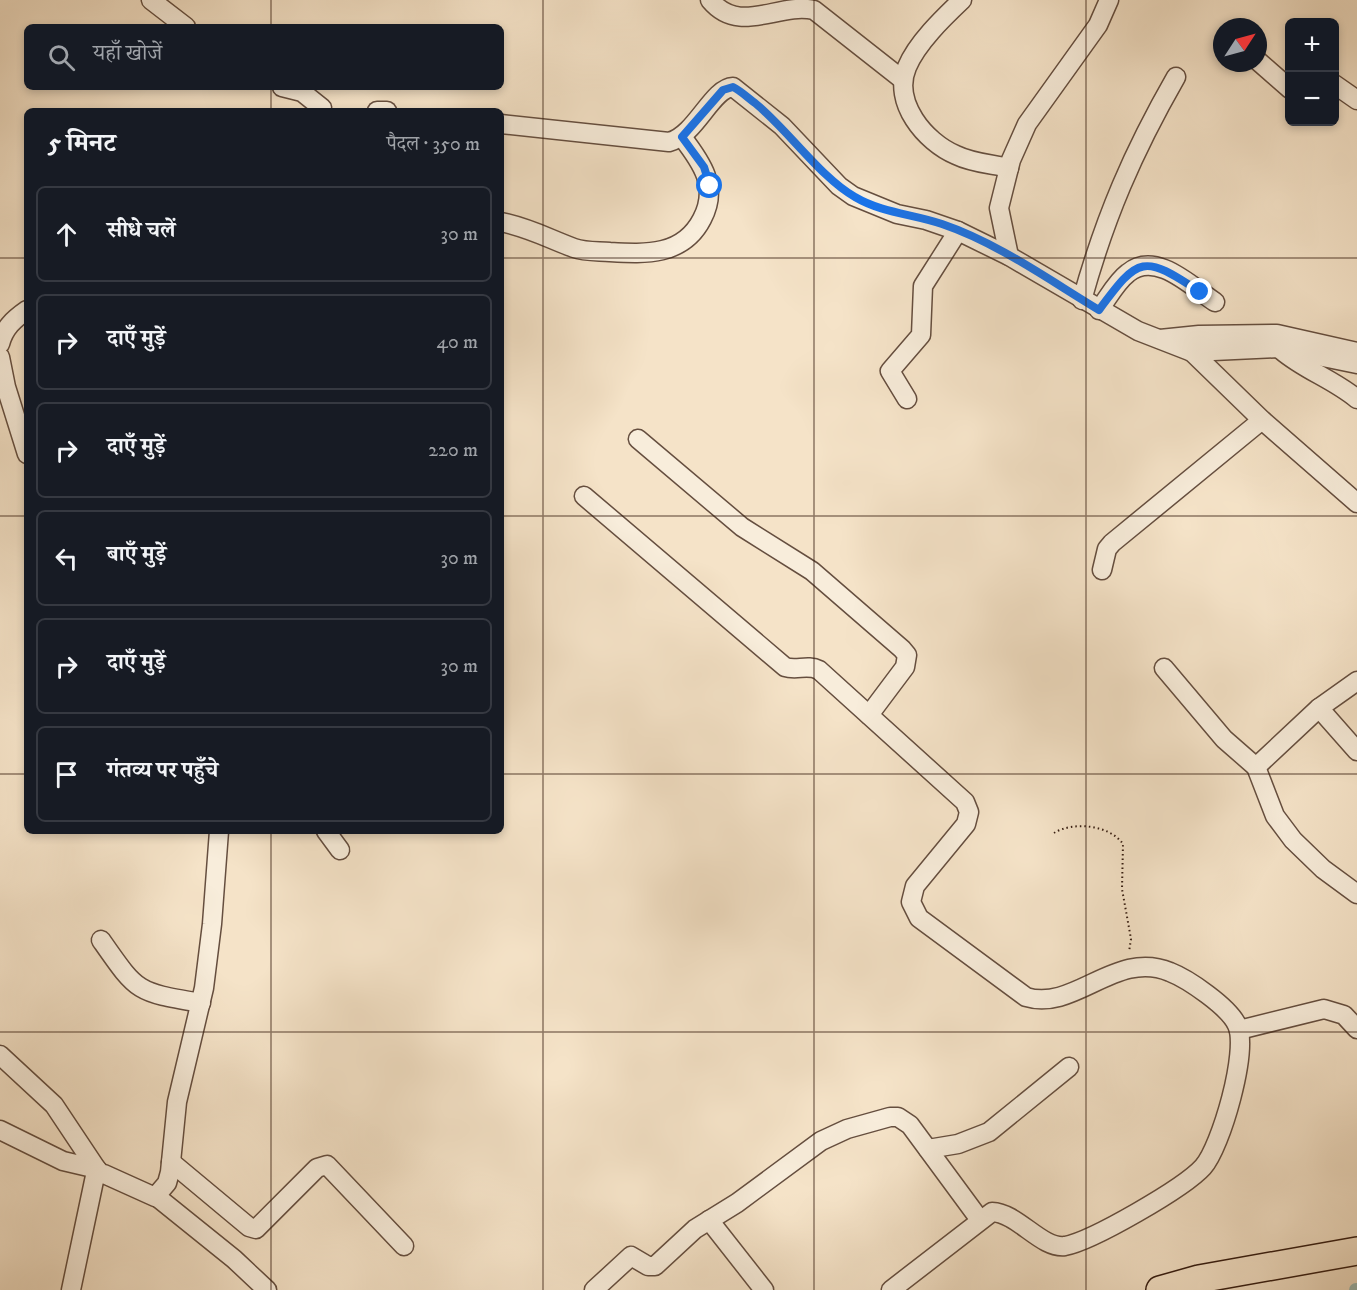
<!DOCTYPE html>
<html lang="hi">
<meta charset="utf-8">
<style>
body{margin:0;font-family:"IM FELL DW Pica","Noto Serif Devanagari",serif;background:#20242c;color:#f1f3f6}
.controls{position:absolute;right:18px;top:18px;display:grid;overflow:hidden;border-radius:9px;box-shadow:0 3px 9px #0003}
.controls button{width:54px;height:54px;display:grid;place-items:center;padding:0;border:0;border-bottom:2px solid #363941;background:#171b24;color:#f1f3f6;font:30px sans-serif}
.compass{position:absolute;left:1213px;top:18px;width:54px;height:54px;border-radius:50%;background:#171b24;box-shadow:0 3px 9px #0003;rotate:54deg}
.stop{position:absolute;width:18px;height:18px;margin:-14px;border:4px solid #1a73e8;border-radius:50%;background:#fff}
.stop.end{background:#1a73e8;border-color:#fff;box-shadow:0 2px 6px #0008}
.list{margin:0;padding:0;list-style:none}
h2{display:flex;justify-content:space-between;align-items:center;height:78px;margin:0;padding:0 24px;font-size:26px}
h2 small{font-size:20px;font-weight:400;color:#9ea1a6}
.list li{display:grid;grid-template-columns:39px 1fr auto;gap:18px;align-items:center;box-sizing:border-box;height:96px;margin:0 12px 12px;padding:0 12px;border:2px solid #363941;border-radius:9px}
.list b{display:block;font-size:22px;white-space:nowrap}
.list em{font-size:20px;font-style:normal;color:#9ea1a6}
.icon{flex:none;width:33px;height:33px;fill:none;stroke:currentColor;stroke-width:2;stroke-linecap:round;stroke-linejoin:round}
.map{position:relative;flex:none;width:1357px;height:1290px;overflow:hidden}
.search{position:absolute;background:#171b24;box-shadow:0 3px 9px #0003;left:24px;top:24px;width:480px;height:66px;display:flex;align-items:center;gap:15px;box-sizing:border-box;padding:0 21px;border-radius:9px;color:#9ea1a6;font-size:22px}
.panel{position:absolute;background:#171b24;box-shadow:0 3px 9px #0003;left:24px;top:108px;width:480px;height:726px;border-radius:9px}
.map>svg:first-child{display:block}
.lines{fill:none;stroke-linecap:round;stroke-linejoin:round}
.canal{stroke:#9cbeb8;stroke-width:14}
.minor-casing{stroke:#654e3f;stroke-width:21}
.highway-casing{stroke:#351c11;stroke-width:30}
.path{stroke:#351c11;stroke-width:2;stroke-dasharray:1.5 3;stroke-linecap:butt}
.minor{stroke:#f8eddb;stroke-width:18}
.highway{stroke:#f5e3c8;stroke-width:27}
.route{stroke:#1a73e8;stroke-width:8}
.grid{fill:none;stroke:#351c11;stroke-width:1.5;stroke-opacity:0.55}
</style>
<div class="map">
<svg width="1357" height="1290" viewBox="0 0 1357 1290">
<rect width="100%" height="100%" fill="#f5e3c8"/>
<filter id="stains"><feTurbulence type="fractalNoise" baseFrequency=".00333" numOctaves="4"/><feColorMatrix values="0 0 0 0 .2 0 0 0 0 .09 0 0 0 0 .02 0 0 0 .5 -.17"/></filter>
<radialGradient id="worn" r=".72"><stop offset=".6" stop-color="#630" stop-opacity="0"/><stop offset="1" stop-color="#630" stop-opacity=".3"/></radialGradient>
<g class="lines">
<!-- canal -->
<path class="canal" d="M1356,1290H1357"/>
<!-- minor casing -->
<g class="minor-casing">
<g id="minor">
<path d="M151,0L186,27"/>
<path d="M710,0C740,36 778,2 814,10L903,80"/>
<path d="M962,0C943,18 917,43 907,67C892,102 925,142 956,155C972,163 991,164 1009,168"/>
<path d="M1258,61L1290,89"/>
<path d="M1334,84L1357,100"/>
<path d="M282,87L302,92L322,108"/>
<path d="M377,111H387"/>
<path d="M501,124L669,142C696,135 712,88 733,87L782,126L839,186L853,196L897,214L926,220L958,231L1009,256L1138,331L1192,352L1279,348L1357,364"/>
<path d="M501,222C530,228 547,238 574,248C585,252 598,251 610,252C646,254 683,256 702,219C719,187 702,163 682,137"/>
<path d="M1009,256L999,208L1011,160L1027,124L1098,25L1109,0"/>
<path d="M1082,300C1105,217 1133,152 1176,77"/>
<path d="M1099,310C1108,298 1116,282 1128,273C1156,250 1192,287 1215,302"/>
<path d="M1160,339L1199,335L1277,334L1357,352"/>
<path d="M0,344C4,328 14,319 27,310"/>
<path d="M1281,350C1304,370 1333,379 1357,399"/>
<path d="M1192,352L1262,420L1357,503"/>
<path d="M0,357L6,387L27,454"/>
<path d="M907,399L890,371L921,335L923,286L958,231"/>
<path d="M638,439L742,527L812,571L902,649L907,655L905,667L869,715"/>
<path d="M584,496L785,667C797,671 807,664 819,670L965,802L969,812L966,824L915,886L911,902L919,918L1026,997C1075,1012 1116,949 1170,972C1188,979 1229,1007 1237,1025C1249,1050 1221,1147 1203,1167C1184,1188 1092,1241 1065,1246C1041,1249 1018,1213 992,1212L891,1290"/>
<path d="M1102,570L1107,549L1112,543L1262,420"/>
<path d="M1164,668L1224,739L1256,767L1275,816L1293,840L1323,869L1357,894"/>
<path d="M1319,708L1357,751"/>
<path d="M1256,767L1319,708L1357,681"/>
<path d="M326,831L340,850"/>
<path d="M101,940C138,993 136,992 201,1003"/>
<path d="M1239,1030L1324,1009L1344,1015L1357,1029"/>
<path d="M0,1055L54,1105L100,1174"/>
<path d="M0,1130L63,1161L97,1169"/>
<path d="M928,1149L958,1144L989,1132L1069,1067"/>
<path d="M171,1162L249,1227L256,1229L317,1168L327,1165L404,1246"/>
<path d="M157,1197L234,1259L267,1290"/>
<path d="M709,1220L764,1290"/>
<path d="M71,1290L95,1176L104,1174L155,1197L167,1183L170,1172L177,1102L204,988L212,924L219,831"/>
<path d="M594,1290L631,1256L648,1266H655L695,1229L737,1203L821,1141L847,1129L890,1117H898L910,1125L980,1220"/>
</g>
</g>
<!-- highway casing -->
<g class="highway-casing">
<path id="highway" d="M1160,1290L1199,1279L1357,1251"/>
</g>
<!-- path -->
<path class="path" d="M1054,833C1073,821 1110,825 1123,844L1122,889L1131,939L1129,952"/>
<!-- minor -->
<use href="#minor" class="minor"/>
<!-- highway -->
<use href="#highway" class="highway"/>
</g>
<g class="lines">
<!-- route -->
<path class="route" d="M710,186L704,167L682,137L723,90L733,87C741,91 748,98 755,103C788,130 821,178 855,197C882,213 913,214 942,224C998,243 1049,280 1099,310C1139,256 1143,254 1200,292"/>
</g>
<!-- grid -->
<path class="grid" d="M271,0V27M543,0V1290M814,0V1290M1086,0V1290M271,87V111M0,258H27M501,258H1357M0,516H27M501,516H1357M0,774H27M501,774H1357M271,831V1290M0,1032H1357"/>
<rect width="100%" height="100%" filter="url(#stains)"/>
<rect width="100%" height="100%" fill="url(#worn)"/>
</svg>
<div class="controls">
<button>+</button>
<button>−</button>
</div>
<svg class="compass" viewBox="-18 -18 36 36"><path d="M0-13l5 13h-10z" fill="#e53935"/><path d="M0 13l5-13h-10z" fill="#9ea1a6"/></svg>
<div class="stop" style="left:710px;top:186px"></div>
<div class="stop end" style="left:1200px;top:292px"></div>
<div class="search"><svg class="icon" aria-label="search" viewBox="0 0 24 24"><circle cx="10" cy="10" r="6"/><path d="M15 15l6 6"/></svg>यहाँ खोजें</div>
<section class="panel">
<h2>5 मिनट<small>पैदल · 350 m</small></h2>
<ul class="list">
<li><svg class="icon" aria-label="ahead" viewBox="0 0 24 24"><path d="M12 20V5M6 11l6-6 6 6"/></svg><div><b>सीधे चलें</b></div><em>30 m</em></li>
<li><svg class="icon" aria-label="right" viewBox="0 0 24 24"><path d="M7 20v-9h11M14 6l5 5-5 5"/></svg><div><b>दाएँ मुड़ें</b></div><em>40 m</em></li>
<li><svg class="icon" aria-label="right" viewBox="0 0 24 24"><path d="M7 20v-9h11M14 6l5 5-5 5"/></svg><div><b>दाएँ मुड़ें</b></div><em>220 m</em></li>
<li><svg class="icon" aria-label="left" viewBox="0 0 24 24"><path d="M17 20v-9H6M10 6l-5 5 5 5"/></svg><div><b>बाएँ मुड़ें</b></div><em>30 m</em></li>
<li><svg class="icon" aria-label="right" viewBox="0 0 24 24"><path d="M7 20v-9h11M14 6l5 5-5 5"/></svg><div><b>दाएँ मुड़ें</b></div><em>30 m</em></li>
<li><svg class="icon" aria-label="arrive" viewBox="0 0 24 24"><path d="M6 21V4h12l-3 4 3 4H6"/></svg><div><b>गंतव्य पर पहुँचे</b></div></li>
</ul>
</section>
</div>
